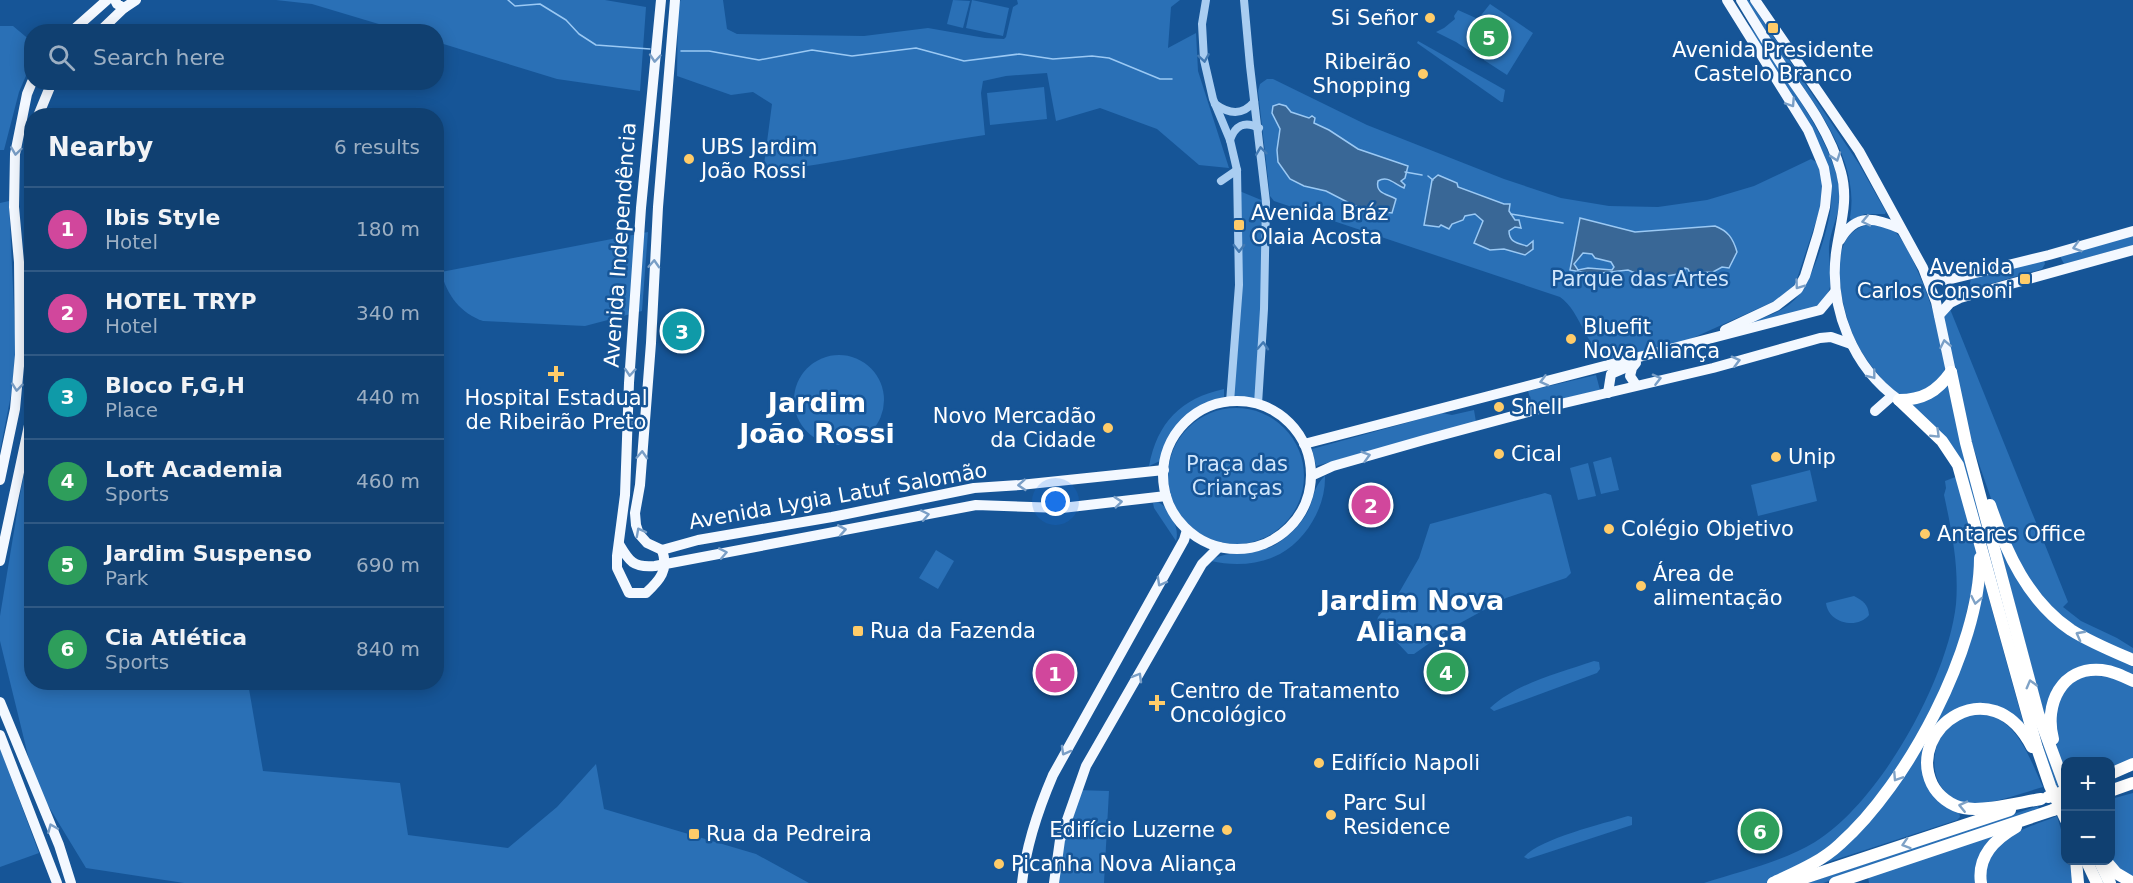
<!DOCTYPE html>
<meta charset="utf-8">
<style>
body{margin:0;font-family:"DejaVu Sans",sans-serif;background:#194776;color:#f1f3f6}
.controls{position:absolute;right:18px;bottom:18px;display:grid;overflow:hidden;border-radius:12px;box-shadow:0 3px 15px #0003}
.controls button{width:54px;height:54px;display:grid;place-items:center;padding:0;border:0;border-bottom:2px solid #305984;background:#104071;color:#f1f3f6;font:30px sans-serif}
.you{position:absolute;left:1056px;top:502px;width:21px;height:21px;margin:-15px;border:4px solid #fff;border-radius:50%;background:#1a73e8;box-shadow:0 0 0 9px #1a73e833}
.badge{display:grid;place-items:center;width:39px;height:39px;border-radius:50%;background:#8abfa5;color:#fff;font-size:20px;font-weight:700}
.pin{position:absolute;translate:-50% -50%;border:3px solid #fff;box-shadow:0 2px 6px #0006}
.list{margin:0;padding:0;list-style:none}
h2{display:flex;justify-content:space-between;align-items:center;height:78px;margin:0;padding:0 24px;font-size:26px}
h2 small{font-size:20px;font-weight:400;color:#9cafc3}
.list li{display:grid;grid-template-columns:39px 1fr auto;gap:18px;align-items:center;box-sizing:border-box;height:84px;padding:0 24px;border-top:2px solid #305984}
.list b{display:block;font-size:22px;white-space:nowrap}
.list p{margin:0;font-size:20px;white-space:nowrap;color:#9cafc3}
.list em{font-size:20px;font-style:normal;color:#9cafc3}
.icon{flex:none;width:33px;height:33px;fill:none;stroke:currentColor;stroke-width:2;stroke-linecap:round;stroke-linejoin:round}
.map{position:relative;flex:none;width:2133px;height:883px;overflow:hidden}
.search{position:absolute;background:#104071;box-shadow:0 3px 15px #0003;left:24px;top:24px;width:420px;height:66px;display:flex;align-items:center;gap:15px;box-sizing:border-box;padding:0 21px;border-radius:24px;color:#9cafc3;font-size:22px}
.panel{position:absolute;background:#104071;box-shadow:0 3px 15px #0003;left:24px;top:108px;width:420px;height:582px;border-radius:24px}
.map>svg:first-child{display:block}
.green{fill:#2a70b6}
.water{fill:#396796;stroke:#9bc9f4;stroke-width:1.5;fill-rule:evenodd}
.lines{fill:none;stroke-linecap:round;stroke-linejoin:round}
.stream{stroke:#9bc9f4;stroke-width:1.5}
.minor{stroke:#a9cdf1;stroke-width:8}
.major{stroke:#f3f8ff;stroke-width:10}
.highway{stroke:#fff;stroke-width:12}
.highway-bridge{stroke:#fff;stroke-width:12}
.oneway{stroke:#799ec6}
.oneway2{stroke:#4279b2}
.oneway3{stroke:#7fa2c6}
.poi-dot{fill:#ffcc69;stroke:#165597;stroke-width:2}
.labels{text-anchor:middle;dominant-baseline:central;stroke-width:5;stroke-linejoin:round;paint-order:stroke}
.poi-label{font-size:21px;fill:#fff;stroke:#165597;text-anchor:start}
.street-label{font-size:21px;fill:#fff;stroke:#165597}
.park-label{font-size:21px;fill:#d0e6fc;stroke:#165597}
.district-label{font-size:27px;font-weight:bold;fill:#fff;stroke:#165597}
</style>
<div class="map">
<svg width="2133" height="883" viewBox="0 0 2133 883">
<rect width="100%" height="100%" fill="#165597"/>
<!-- green -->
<g class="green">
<path d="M276,0H605L646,7L640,91L557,79L437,42L436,32L402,31L312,4Z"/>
<path d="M681,0H723L727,29L737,34L864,36L928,28L985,38L1004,39L1006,37L1013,7L1018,4L1017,0H1180L1171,7L1168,48L1196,33L1198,71L1229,168L1199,165L1157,129L1100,108L1056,121L1047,73L1006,76L983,81L981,93L985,135C911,145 837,164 763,172L772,104L753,92L731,95L677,76L678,4Z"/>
<path d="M953,0L970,1L963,28L947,24Z"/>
<path d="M972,0L1009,8L1003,36L966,28Z"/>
<path d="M1745,0H1749L1859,164L1886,212L1885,214H1865L1851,220L1850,218C1860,162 1818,109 1788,65C1773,44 1759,22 1745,0Z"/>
<path d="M1490,4L1533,33L1507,75L1456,42L1436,32L1444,28L1455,19L1454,16L1458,10L1478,19Z"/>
<path d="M1746,23C1756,31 1763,45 1770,56C1793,89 1838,153 1840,194C1841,213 1830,229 1829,247C1828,272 1840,292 1813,308L1745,325C1761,318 1778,314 1791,303C1811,288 1828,231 1831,206C1832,196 1830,187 1830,178Z"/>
<path d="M0,26H13L31,41V64L19,92L4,150H0Z"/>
<path d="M1418,41L1505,90L1503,102H1501L1417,43Z"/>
<path d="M1267,79H1273L1367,125L1504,179L1561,198L1609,206L1658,207L1707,200L1754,186L1811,159L1818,163L1822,183L1820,209L1796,282L1792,288L1777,300L1684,342L1609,359C1587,352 1581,311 1560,297L1274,201L1270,196L1258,91L1260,84Z"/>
<path d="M1044,87L1047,119L990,125L987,93Z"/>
<path d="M1237,190L1266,202L1256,399L1230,395L1239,285Z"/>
<path d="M9,201L16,353L11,395L0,451V203Z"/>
<path d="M1871,224C1877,226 1887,227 1893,230C1912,243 1949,346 1945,369C1943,378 1937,386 1928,389C1921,391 1910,397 1902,396C1893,395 1887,385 1882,379C1871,366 1861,353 1854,337C1841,306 1822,232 1871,224Z"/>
<path d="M648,232L642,311L585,326L483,321C460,313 447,295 441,272Z"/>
<path d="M2133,233V245L2064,264L2060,256Z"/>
<path d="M2044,260L2045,264L2042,269L1973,289L1970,284L1971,278Z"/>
<path d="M1950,309L2068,602L2063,607L2081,621L2117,638L2133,648V656L2085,636L2040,598L2003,533L1971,441L1941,316Z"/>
<circle cx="839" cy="400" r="45"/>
<path d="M1596,375L1600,390L1532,406L1528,391Z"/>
<path d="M1947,384L2059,786L2055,788L1963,466L1909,404Z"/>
<path d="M1224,389V397C1191,408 1167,426 1160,461L1149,466C1157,423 1181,398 1224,389Z"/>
<circle cx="1236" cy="476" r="68"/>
<path d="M1474,410L1476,422L1316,466L1312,449L1442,413L1452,415Z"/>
<path d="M31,441L32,682L248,683L263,771L400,783L408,835L508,848L557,807L596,764L604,809L756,854L809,883H184L86,868L35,784L0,641V616L21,489Z"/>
<path d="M1611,457L1619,490L1601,494L1593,462Z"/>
<path d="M1588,463L1596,496L1578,500L1570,468Z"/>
<path d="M1810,470L1817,501L1758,516L1751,485Z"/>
<path d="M1325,476C1326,506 1307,539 1280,554C1259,565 1234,566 1211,561C1226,548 1256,558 1278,543C1289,536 1300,525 1307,513C1315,498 1312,488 1325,476Z"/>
<path d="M1958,476L1978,547V561L1955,664L1902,765L1838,842L1768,883H1704C1741,871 1782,862 1815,842C1880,802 1948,679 1956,604C1959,567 1952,532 1944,495L1946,488L1945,481Z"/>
<path d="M1545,493L1551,495L1571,573L1566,578L1506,598L1451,628L1414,654H1408L1377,621L1378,617L1400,591L1419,558L1430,524Z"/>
<path d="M1158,502C1170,508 1180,529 1176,541L1154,508L1153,503Z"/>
<path d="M1994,526L2036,602L2133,663V679L2077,671L2046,721Z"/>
<path d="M936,550L954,561L938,589L919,578Z"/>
<path d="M1984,581L2025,729C1992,690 1978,704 1940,724L1928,786L1938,801L1959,812L1960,817L1957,820L1816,866L1864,823L1955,681L1975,628Z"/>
<path d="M1854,596C1863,601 1868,604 1869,615C1857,630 1828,623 1826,603Z"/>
<path d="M1594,661L1599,662L1600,669L1597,673L1494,711L1490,708C1517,683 1559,673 1594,661Z"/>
<path d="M2090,675L2110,677L2133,686V761L2111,769L2110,762H2066L2065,774C2056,745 2041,704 2072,682C2077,679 2084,677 2090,675Z"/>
<path d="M1978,713C1984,715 1991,715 1996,718C2021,729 2032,764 2043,787C2022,793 1989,806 1967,803C1928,797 1925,745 1952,723C1959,717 1969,716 1978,713Z"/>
<path d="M0,748L39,853L0,867Z"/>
<path d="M1076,790L1109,791L1104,883H1054Z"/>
<path d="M2133,793V881L2110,860L2111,799Z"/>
<path d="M2038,806L2039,810L1823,883H1808Z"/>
<path d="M1628,816L1632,817V825L1528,859L1524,857C1541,838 1603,824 1628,816Z"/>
<path d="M2057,816L2065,843L2066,860L2069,861L2073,879L2072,883H1987C1978,841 2027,828 2057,816Z"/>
<path d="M1996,833L1978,883H1869L1868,877Z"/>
</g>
<!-- water -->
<g class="water">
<path d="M1279,104L1286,106L1291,112L1309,118L1312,116L1315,118L1314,123L1329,130L1358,149L1408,166L1405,178L1401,181L1405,185L1404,188C1394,184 1388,175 1378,181C1375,194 1388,194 1396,199L1392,213L1367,210L1355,206L1326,191L1304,186L1290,179L1278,162L1277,150L1280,129L1272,113L1273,106Z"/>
<path d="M1438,175L1457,183L1458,187L1504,204H1510L1509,211L1515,220H1519L1521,228L1515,227L1509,231C1509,242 1517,243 1527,246L1533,241V249L1525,255L1504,249L1490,250L1474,243L1483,221L1475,214L1465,216L1463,220L1452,224L1449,229L1441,225L1439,227L1424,225L1432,180Z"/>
<path d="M1580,218L1635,232L1715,226C1728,231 1733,238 1737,252L1729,268L1722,267L1713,272L1690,273L1688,269L1685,268L1684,273L1655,278L1645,277L1628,270L1592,274L1570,270ZM1583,253L1592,254L1595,258L1611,262L1614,267L1612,270L1588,268L1578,270L1574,264Z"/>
</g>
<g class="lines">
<!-- stream -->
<g class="stream">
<path d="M508,0L515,6L540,4L566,20L579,34L596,45L650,49"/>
<path d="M681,51H709L759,60L812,50L852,56L916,48L964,61L1019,54L1053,59L1092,56L1109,58L1160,79H1172"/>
<path d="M1405,172L1422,175"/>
<path d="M1428,176L1433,180"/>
<path d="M1511,214L1563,223"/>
</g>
<!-- minor -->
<g class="minor">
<path d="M1206,0L1202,24L1204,60L1213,99L1230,140L1237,170L1239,285L1230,402"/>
<path d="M1244,0L1250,66L1266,202L1264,309L1258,404"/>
<path d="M1215,104C1229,114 1242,116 1254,102"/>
<path d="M1230,140C1235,126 1244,120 1259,128"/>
<path d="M1221,181L1237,170"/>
</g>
<!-- major -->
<g class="major">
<path d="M115,0L117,4L124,8"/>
<path d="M661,0L641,208L629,383L625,495L617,556V568L629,593H646C660,580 669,570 662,550"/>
<path d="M1741,0C1756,25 1771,49 1787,73C1809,104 1831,135 1841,172C1849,201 1840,224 1836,253C1829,308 1853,368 1899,400"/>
<path d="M1755,0L1859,151L1923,268L1936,302L1951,372"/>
<path d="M71,32L107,0"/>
<path d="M99,32L124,8L136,0"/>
<path d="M38,116L52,82"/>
<path d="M32,143L30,187L32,205"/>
<path d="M1840,240C1856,212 1876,218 1901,229"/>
<path d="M1926,275L1939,280H1947L2049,255L2133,231"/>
<path d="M1939,315L1950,303L1960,298L2133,250"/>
<path d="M1725,330L1776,306L1798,289L1805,276L1818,234L1825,207L1827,186L1824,168L1808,130L1727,0"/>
<path d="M1636,385L1630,376L1632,368L1636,363"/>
<path d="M1608,393L1611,374L1632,365"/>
<circle cx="1237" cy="475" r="74"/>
<path d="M1875,411L1892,396"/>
<path d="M1304,444L1820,310L1835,292"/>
<path d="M1311,476L1333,466L1424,440L1539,409L1713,368L1820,338L1831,337L1851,344"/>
<path d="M0,480L15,409L20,355L19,262L14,207L15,154L27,94L32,82"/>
<path d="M619,544C629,561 633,568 655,566L976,505L1062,508L1166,496"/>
<path d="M662,550L647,543L639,534L636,525L635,513L640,485L651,343L658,207L675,0"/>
<path d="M662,550L698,540L832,517L974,488L1020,485L1164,470"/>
<path d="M0,561L32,411"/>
<path d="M0,702L59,845L71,883"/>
<path d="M0,735L57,883"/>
<path d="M1022,883C1026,845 1038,810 1053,775L1184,540L1187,530"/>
<path d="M1054,883L1060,840L1086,766L1202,564L1219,547"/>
</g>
<!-- highway -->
<g class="highway">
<path d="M1951,372L1966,443L2038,713L2066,789"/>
<path d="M1899,400L1942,441L1958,465L2037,748L2050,786L2066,820"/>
<path d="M1899,400C1922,400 1937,392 1951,372"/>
<path d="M1990,505C2006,552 2028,601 2071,630C2090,642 2112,651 2133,660"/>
<path d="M2053,739C2044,705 2061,666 2102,670C2113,671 2123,676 2133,681"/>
<path d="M2032,747C1991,667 1906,729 1932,784C1938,796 1951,806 1964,808C1984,812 2021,802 2041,799"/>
<path d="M2110,774L2133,764"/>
<path d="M2110,791L2133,783"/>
<path d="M2076,860L2078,883"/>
<path d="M2086,860L2097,883"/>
<path d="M2099,860L2110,883"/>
<path d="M2105,860L2116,873L2133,883"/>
<path d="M1773,883C1796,872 1821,862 1840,844C1907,785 1980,648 1980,558"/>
<path d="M1789,883L2010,810"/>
<path d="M1835,883L2053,810"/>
<path d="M1981,883C1977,856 1995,839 2016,827"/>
</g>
<!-- highway-bridge -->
<g class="highway-bridge">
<path d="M2048,797L2066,791"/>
<path d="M2053,810L2066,806"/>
</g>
</g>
<!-- one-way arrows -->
<defs><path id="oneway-chevron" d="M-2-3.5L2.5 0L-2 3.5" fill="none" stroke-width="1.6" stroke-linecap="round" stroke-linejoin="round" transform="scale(1.5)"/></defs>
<g class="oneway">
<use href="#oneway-chevron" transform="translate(655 58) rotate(95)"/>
<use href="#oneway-chevron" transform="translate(1791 103) rotate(57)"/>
<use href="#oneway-chevron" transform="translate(16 151) rotate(98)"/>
<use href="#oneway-chevron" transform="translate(1836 157) rotate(71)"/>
<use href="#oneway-chevron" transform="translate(1866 221) rotate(168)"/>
<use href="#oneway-chevron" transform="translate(2077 247) rotate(164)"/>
<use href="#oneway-chevron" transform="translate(654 264) rotate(-87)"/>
<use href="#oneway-chevron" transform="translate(1799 285) rotate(126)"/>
<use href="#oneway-chevron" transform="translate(1945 344) rotate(-101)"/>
<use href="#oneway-chevron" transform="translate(1736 361) rotate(-15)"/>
<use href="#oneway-chevron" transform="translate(630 372) rotate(94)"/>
<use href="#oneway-chevron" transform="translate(1872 375) rotate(52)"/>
<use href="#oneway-chevron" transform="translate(1657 379) rotate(-14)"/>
<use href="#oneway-chevron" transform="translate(1544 381) rotate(165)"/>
<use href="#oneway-chevron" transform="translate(17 387) rotate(96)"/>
<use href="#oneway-chevron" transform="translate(642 455) rotate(-87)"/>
<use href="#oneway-chevron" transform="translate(1366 456) rotate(-16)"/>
<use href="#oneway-chevron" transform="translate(1022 485) rotate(176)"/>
<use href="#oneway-chevron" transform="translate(1118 502) rotate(-6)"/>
<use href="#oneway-chevron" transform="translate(925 515) rotate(-11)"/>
<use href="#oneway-chevron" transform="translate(842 530) rotate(-10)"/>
<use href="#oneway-chevron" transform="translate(640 532) rotate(-118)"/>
<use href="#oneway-chevron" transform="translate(723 553) rotate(-11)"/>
<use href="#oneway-chevron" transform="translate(1161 582) rotate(119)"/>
<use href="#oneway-chevron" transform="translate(1138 677) rotate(-60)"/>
<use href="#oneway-chevron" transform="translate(1065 751) rotate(119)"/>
<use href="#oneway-chevron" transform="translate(52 828) rotate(-113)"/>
</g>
<g class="oneway2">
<use href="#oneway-chevron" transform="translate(1204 58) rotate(81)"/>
<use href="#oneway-chevron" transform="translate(1261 151) rotate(-97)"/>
<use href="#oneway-chevron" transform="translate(1239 248) rotate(90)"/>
<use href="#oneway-chevron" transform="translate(1263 346) rotate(-87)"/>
</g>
<g class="oneway3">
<use href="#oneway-chevron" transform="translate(1936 434) rotate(44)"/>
<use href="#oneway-chevron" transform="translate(1976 600) rotate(101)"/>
<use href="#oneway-chevron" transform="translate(2080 635) rotate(-152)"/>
<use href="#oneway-chevron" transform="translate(2031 684) rotate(-105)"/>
<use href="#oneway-chevron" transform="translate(1897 777) rotate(123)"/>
<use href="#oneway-chevron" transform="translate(1963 806) rotate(-167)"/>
<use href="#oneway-chevron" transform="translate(1906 844) rotate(162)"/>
</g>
<!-- markers -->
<g class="poi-dot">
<circle cx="1430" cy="18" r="6"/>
<rect x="1767" y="22" width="12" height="12" rx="3"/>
<circle cx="1423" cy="74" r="6"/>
<circle cx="689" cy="159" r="6"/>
<rect x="1233" y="219" width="12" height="12" rx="3"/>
<rect x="2019" y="273" width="12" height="12" rx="3"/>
<circle cx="1571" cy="339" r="6"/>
<path d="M553 365h6v6h6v6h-6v6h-6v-6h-6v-6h6z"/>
<circle cx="1499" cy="407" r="6"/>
<circle cx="1108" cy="428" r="6"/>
<circle cx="1499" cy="454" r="6"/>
<circle cx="1776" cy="457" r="6"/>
<circle cx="1609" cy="529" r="6"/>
<circle cx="1925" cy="534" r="6"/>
<circle cx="1641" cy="586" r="6"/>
<rect x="852" y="625" width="12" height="12" rx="3"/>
<path d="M1154 694h6v6h6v6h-6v6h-6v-6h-6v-6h6z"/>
<circle cx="1319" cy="763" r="6"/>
<circle cx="1331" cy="815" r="6"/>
<circle cx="1227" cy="830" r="6"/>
<rect x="688" y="828" width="12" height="12" rx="3"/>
<circle cx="999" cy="864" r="6"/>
</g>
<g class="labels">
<!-- poi labels -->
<g class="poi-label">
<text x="1418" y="18" text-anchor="end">Si Señor</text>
<text x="1773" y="50" text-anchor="middle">Avenida Presidente<tspan x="1773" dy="24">Castelo Branco</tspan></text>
<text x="1411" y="62" text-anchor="end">Ribeirão<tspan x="1411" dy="24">Shopping</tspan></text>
<text x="701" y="147">UBS Jardim<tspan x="701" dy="24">João Rossi</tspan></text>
<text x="1251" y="213">Avenida Bráz<tspan x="1251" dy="24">Olaia Acosta</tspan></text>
<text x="2013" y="267" text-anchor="end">Avenida<tspan x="2013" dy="24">Carlos Consoni</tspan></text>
<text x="1583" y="327">Bluefit<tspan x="1583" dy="24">Nova Aliança</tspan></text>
<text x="556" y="398" text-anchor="middle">Hospital Estadual<tspan x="556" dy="24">de Ribeirão Preto</tspan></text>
<text x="1511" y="407">Shell</text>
<text x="1096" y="416" text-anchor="end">Novo Mercadão<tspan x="1096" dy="24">da Cidade</tspan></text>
<text x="1511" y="454">Cical</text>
<text x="1788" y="457">Unip</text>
<text x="1621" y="529">Colégio Objetivo</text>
<text x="1937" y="534">Antares Office</text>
<text x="1653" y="574">Área de<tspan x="1653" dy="24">alimentação</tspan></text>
<text x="870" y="631">Rua da Fazenda</text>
<text x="1170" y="691">Centro de Tratamento<tspan x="1170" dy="24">Oncológico</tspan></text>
<text x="1331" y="763">Edifício Napoli</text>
<text x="1343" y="803">Parc Sul<tspan x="1343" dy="24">Residence</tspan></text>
<text x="1215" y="830" text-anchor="end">Edifício Luzerne</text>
<text x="706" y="834">Rua da Pedreira</text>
<text x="1011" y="864">Picanha Nova Aliança</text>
</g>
<!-- street labels -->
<g class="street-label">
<text transform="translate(620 245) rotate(-86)">Avenida Independência</text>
<text transform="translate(838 496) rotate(-10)">Avenida Lygia Latuf Salomão</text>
</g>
<!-- park labels -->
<g class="park-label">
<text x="1640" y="279">Parque das Artes</text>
<text x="1237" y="464">Praça das<tspan x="1237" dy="24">Crianças</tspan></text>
</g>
<!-- district labels -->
<g class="district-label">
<text x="817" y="402">Jardim<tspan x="817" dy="31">João Rossi</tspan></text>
<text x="1412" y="600">Jardim Nova<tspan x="1412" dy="31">Aliança</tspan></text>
</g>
</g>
</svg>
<div class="controls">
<button>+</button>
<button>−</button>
</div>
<div class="you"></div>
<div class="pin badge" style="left:1055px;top:673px;background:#d1479c">1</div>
<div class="pin badge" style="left:1371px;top:505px;background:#d1479c">2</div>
<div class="pin badge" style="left:682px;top:331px;background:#0f9aa8">3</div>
<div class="pin badge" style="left:1446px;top:672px;background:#2e9e5b">4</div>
<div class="pin badge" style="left:1489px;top:37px;background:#2e9e5b">5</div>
<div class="pin badge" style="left:1760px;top:831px;background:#2e9e5b">6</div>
<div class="search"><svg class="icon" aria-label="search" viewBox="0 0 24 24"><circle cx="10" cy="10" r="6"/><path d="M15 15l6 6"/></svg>Search here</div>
<section class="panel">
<h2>Nearby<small>6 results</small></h2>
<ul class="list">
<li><span class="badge" style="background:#d1479c">1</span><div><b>Ibis Style</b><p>Hotel</p></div><em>180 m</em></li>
<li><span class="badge" style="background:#d1479c">2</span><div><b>HOTEL TRYP</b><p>Hotel</p></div><em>340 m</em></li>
<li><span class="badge" style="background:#0f9aa8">3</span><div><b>Bloco F,G,H</b><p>Place</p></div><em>440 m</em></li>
<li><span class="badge" style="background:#2e9e5b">4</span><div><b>Loft Academia</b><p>Sports</p></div><em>460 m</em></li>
<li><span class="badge" style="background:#2e9e5b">5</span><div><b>Jardim Suspenso</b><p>Park</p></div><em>690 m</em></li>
<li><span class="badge" style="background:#2e9e5b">6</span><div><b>Cia Atlética</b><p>Sports</p></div><em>840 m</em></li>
</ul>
</section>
</div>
